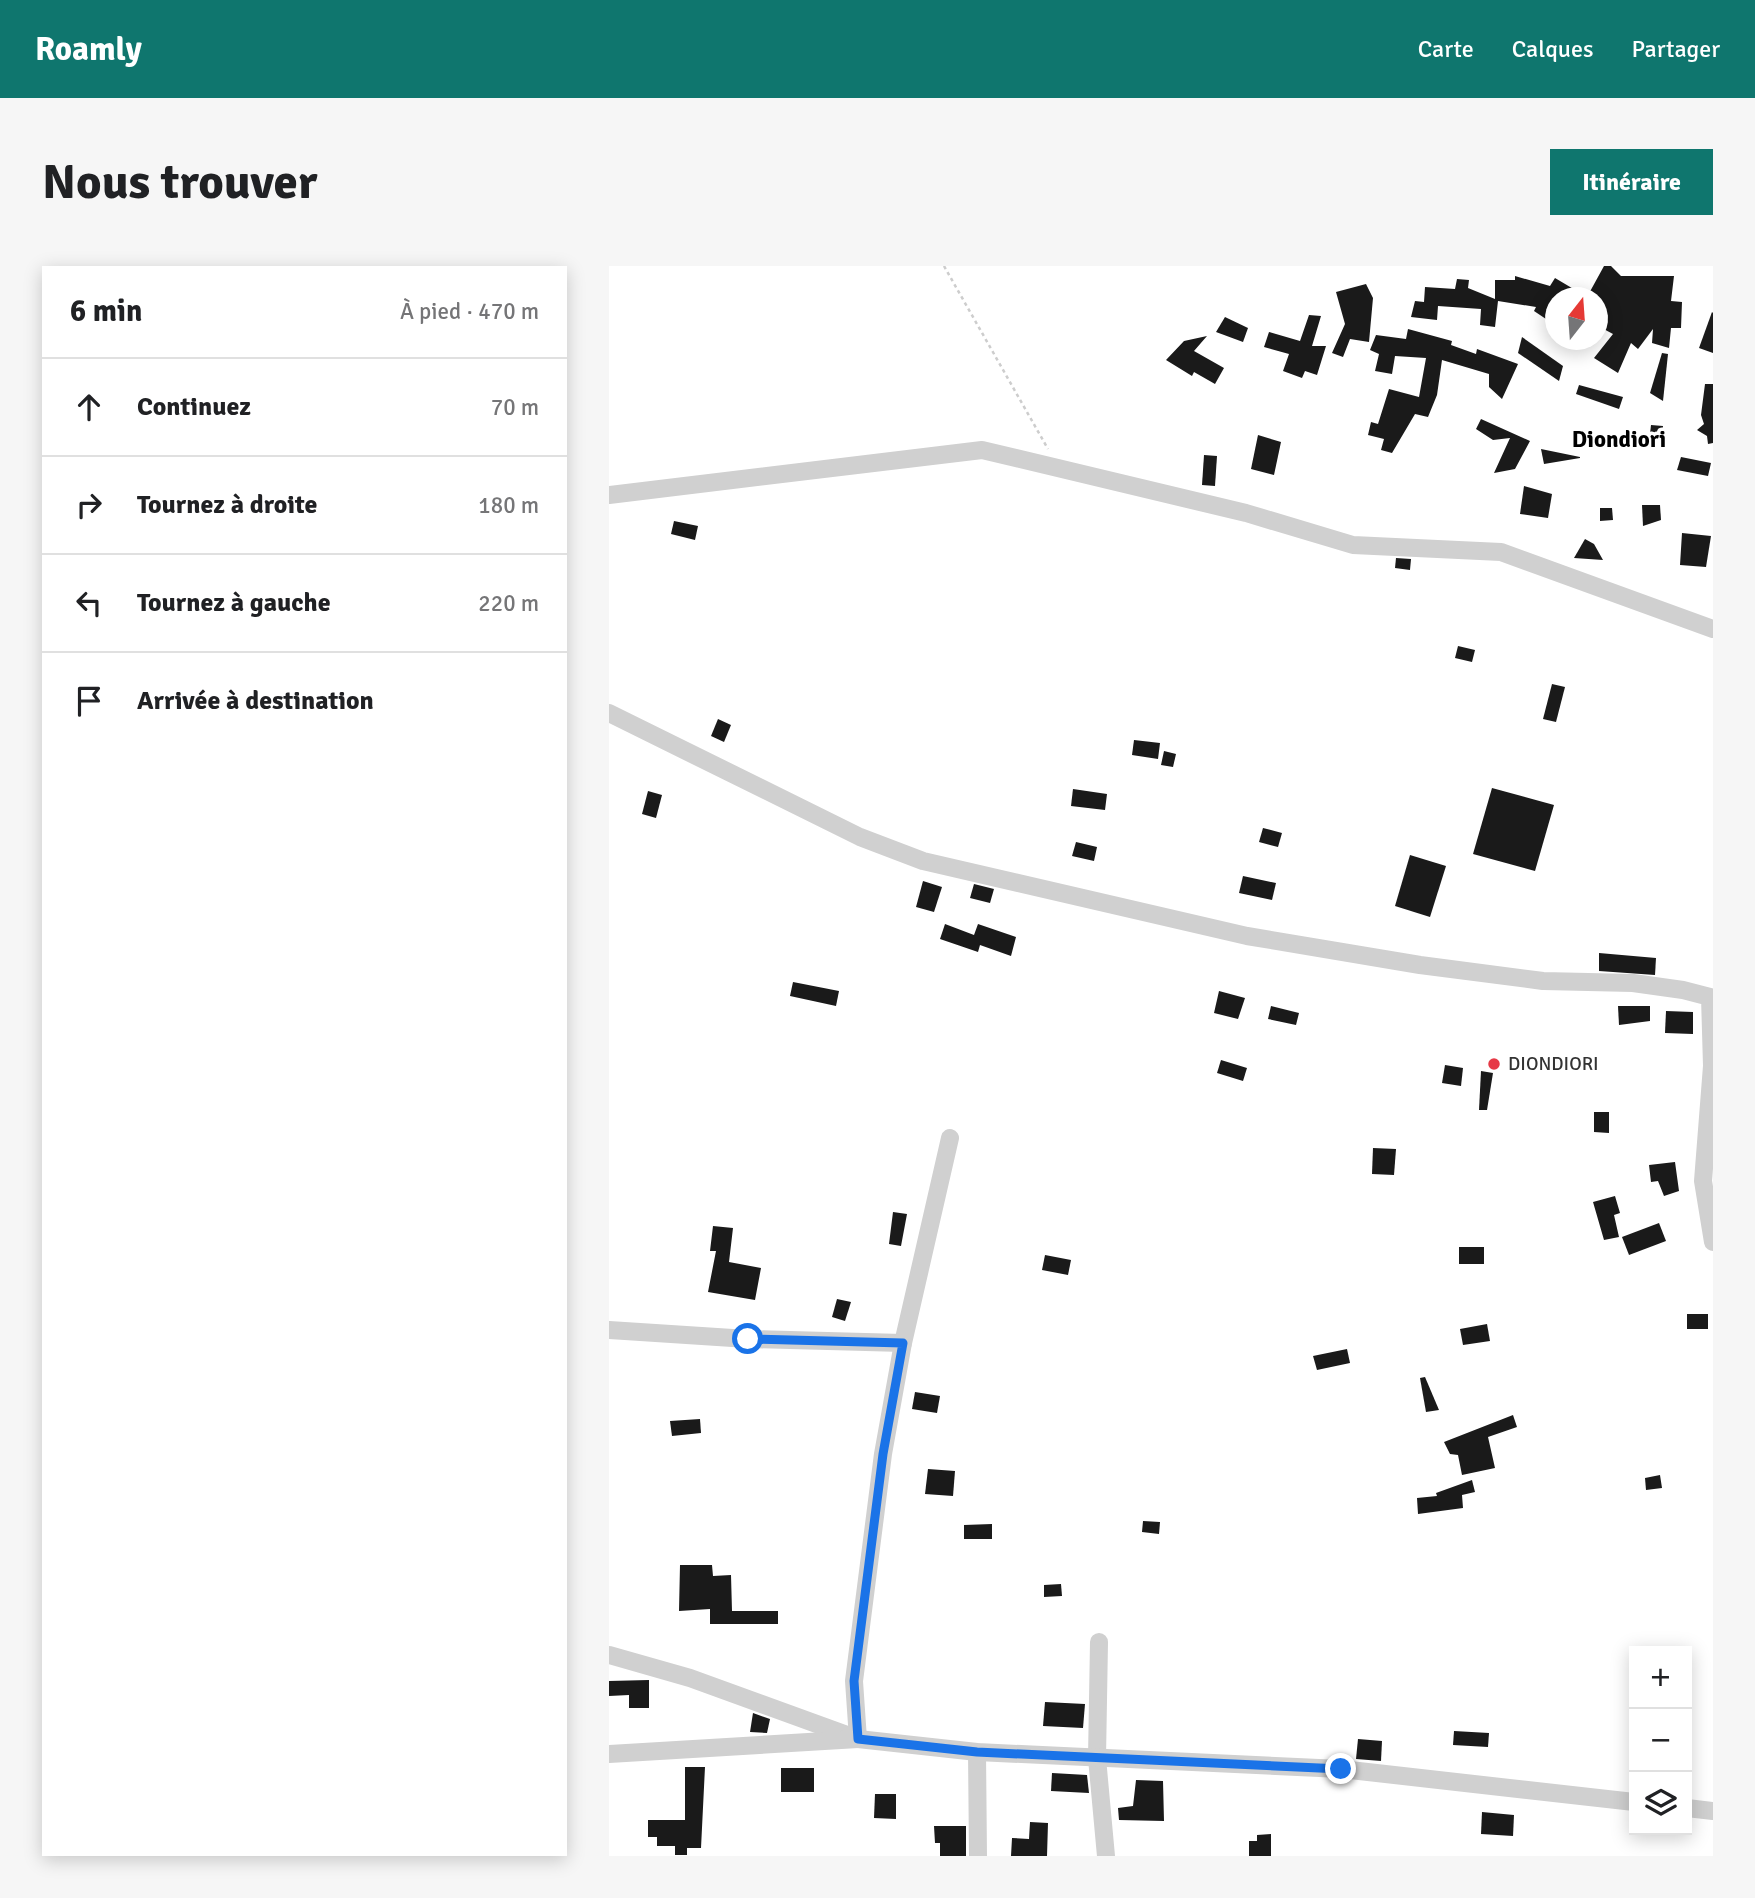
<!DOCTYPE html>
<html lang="fr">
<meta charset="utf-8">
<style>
body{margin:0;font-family:Signika,sans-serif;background:#f6f6f6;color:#202124}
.controls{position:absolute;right:21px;bottom:21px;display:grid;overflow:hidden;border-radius:0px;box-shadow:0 4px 18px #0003}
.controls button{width:63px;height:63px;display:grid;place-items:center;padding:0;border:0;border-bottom:2px solid #e0e0e0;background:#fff;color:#202124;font:35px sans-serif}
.compass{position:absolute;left:936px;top:21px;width:63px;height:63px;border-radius:50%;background:#fff;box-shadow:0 4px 18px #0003;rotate:17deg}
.stop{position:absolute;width:21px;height:21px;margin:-16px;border:5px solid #1a73e8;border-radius:50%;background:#fff}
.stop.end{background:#1a73e8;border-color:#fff;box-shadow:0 2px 7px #0008}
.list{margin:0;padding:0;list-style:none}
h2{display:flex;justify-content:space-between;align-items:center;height:91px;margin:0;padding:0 28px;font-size:30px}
h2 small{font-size:23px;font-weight:400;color:#757577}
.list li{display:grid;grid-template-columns:46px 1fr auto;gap:21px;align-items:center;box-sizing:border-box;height:98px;padding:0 28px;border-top:2px solid #e0e0e0}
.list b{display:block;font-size:26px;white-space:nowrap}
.list em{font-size:23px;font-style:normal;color:#757577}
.icon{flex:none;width:38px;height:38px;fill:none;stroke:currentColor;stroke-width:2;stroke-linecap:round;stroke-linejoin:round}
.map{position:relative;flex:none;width:1104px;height:1590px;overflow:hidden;border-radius:0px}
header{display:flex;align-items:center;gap:42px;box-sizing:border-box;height:98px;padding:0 35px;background:#0f766e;color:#fff}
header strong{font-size:33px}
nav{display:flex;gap:38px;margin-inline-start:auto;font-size:24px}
.intro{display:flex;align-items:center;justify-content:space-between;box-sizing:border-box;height:168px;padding:0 42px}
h1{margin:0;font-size:49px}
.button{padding:18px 32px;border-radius:0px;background:#0f766e;color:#fff;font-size:24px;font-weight:700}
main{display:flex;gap:42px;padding:0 42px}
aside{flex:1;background:#fff;border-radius:0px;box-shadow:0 4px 18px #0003}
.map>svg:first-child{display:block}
.building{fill:#1a1a1a}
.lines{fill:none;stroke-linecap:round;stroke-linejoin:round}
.path{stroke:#cdcdcd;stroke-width:2.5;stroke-dasharray:3.5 3.5;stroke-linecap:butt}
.street{stroke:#d0d0d0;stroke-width:18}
.route{stroke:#1a73e8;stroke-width:9}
.poi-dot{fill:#e63946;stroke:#fff;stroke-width:2.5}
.labels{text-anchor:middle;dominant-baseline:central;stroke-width:7;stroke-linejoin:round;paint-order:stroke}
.poi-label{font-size:19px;fill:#333;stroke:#fff;text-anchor:start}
.quarter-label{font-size:23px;font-weight:bold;fill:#000;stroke:#fff}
</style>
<header>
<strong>Roamly</strong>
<nav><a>Carte</a><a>Calques</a><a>Partager</a></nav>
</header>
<div class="intro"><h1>Nous trouver</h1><a class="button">Itinéraire</a></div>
<main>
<aside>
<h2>6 min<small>À pied · 470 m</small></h2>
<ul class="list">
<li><svg class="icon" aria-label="ahead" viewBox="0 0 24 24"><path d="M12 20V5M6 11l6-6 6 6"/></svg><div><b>Continuez</b></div><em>70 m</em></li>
<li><svg class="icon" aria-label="right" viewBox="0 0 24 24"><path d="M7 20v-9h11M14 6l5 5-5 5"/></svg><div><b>Tournez à droite</b></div><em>180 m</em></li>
<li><svg class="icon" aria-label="left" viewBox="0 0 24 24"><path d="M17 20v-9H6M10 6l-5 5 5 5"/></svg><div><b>Tournez à gauche</b></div><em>220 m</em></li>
<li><svg class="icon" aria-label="arrive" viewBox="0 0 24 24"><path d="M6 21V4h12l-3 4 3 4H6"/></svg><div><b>Arrivée à destination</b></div></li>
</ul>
</aside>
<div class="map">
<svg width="1104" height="1590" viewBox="0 0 1104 1590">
<rect width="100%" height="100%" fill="#fff"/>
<!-- building -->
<g class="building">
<path d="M995,0H1002L1012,10H1065L1062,35L1073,36L1072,62H1062L1060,82L1043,77L1044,63L1029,83L1022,77L1009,107L985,92L1004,68L989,60V32H947L937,53L925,45L927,41L889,35L886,61L871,59L872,43L829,40L828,54L802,51L806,35L815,36L816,21L846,23L848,13L860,14L859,22L886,33V14H906V10L941,20L946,12L978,31Z"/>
<path d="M757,18L764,32L760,76L741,73L734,91L723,87L736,58L727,26Z"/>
<path d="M1103,46L1104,47V87L1090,82Z"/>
<path d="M700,49L712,50L703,80H717L708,109L696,105L693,112L674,105L680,88L655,81L660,66L691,75Z"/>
<path d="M616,51L639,62L634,76L607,66Z"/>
<path d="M799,63L843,75L842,79L867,88L868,83L909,98L893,133L880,121V108L833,94L828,129L819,151L806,148L783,187L772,184L775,173L759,169L762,156L769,158L780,123L810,131L817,92L786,90L783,108L766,105L770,88L761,84L767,69L797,73Z"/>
<path d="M598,70L585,85L615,102L606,118L585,106L583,110L557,94L575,75Z"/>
<path d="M913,71L954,100L950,115L909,87Z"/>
<path d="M1053,87L1059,88L1054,135L1041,127Z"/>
<path d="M1096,118H1104V177L1099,178L1098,170L1088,164L1095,158L1092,149Z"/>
<path d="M970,119L1014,131L1010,143L967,128Z"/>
<path d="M872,153L921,175L906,203L885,207L901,172L884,174L867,163Z"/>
<path d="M1042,159L1054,160L1053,175L1040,177Z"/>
<path d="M649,169L672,176L665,209L642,203Z"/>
<path d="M932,183L971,191V192L935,198Z"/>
<path d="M595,189L608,190L606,220L593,219Z"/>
<path d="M1072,191L1102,197L1099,210L1068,204Z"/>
<path d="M915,220L943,228L939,252L911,248Z"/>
<path d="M1033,239H1051L1052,254L1034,260Z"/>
<path d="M991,242H1003L1004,254L991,255Z"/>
<path d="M65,255L89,260L86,274L62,268Z"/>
<path d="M1073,267L1102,270L1097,301L1071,299Z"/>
<path d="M976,273L985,278L994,294L965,292Z"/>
<path d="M787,292L802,293L801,304L786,302Z"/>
<path d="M849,380L866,384L863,396L846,392Z"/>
<path d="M943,418L956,421L947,456L934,453Z"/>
<path d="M109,453L122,459L115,476L102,470Z"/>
<path d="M525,474L551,477L549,493L523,489Z"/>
<path d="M555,485L567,488L564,501L552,499Z"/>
<path d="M883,522L945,539L926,605L864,588Z"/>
<path d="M464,523L498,528L496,544L462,540Z"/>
<path d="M39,525L53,529L47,552L33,548Z"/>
<path d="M654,562L673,567L669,581L650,576Z"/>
<path d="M467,576L488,581L485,595L463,590Z"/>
<path d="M801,589L837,600L821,651L786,640Z"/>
<path d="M634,610L667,617L663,634L630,627Z"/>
<path d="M314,615L333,621L325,646L307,641Z"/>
<path d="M365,618L385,623L381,637L361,632Z"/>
<path d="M336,658L365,669L369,658L407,671L402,690L371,679L369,686L331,673Z"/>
<path d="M990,687L1047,692L1046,709L990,705Z"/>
<path d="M184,716L230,725L227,740L181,730Z"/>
<path d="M610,725L636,732L629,753L605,747Z"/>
<path d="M662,740L690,747L687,759L659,753Z"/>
<path d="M1009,740H1041V755L1010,759Z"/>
<path d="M1057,745L1084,746V768L1056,767Z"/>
<path d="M612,794L638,802L634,815L608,807Z"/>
<path d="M836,799L854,802L852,820L833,817Z"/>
<path d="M872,805L884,807L878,844H870Z"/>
<path d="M985,846H1000V867L985,866Z"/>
<path d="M764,882L787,883L785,909L763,908Z"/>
<path d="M1066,896L1070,925L1055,930L1049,915L1042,916L1040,899Z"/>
<path d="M1006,930L1011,947L1005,949L1010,971L995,974L984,936Z"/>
<path d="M284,946L298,948L292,980L280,978Z"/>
<path d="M1050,957L1057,975L1020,989L1013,971Z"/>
<path d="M104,960L124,962L120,996L152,1002L146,1034L99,1026L107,985H101Z"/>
<rect x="850" y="981" width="25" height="17"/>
<path d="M436,989L462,994L459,1009L433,1004Z"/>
<path d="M228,1033L242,1036L236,1055L223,1051Z"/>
<rect x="1078" y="1048" width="21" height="15"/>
<path d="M878,1058L881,1075L854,1079L851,1063Z"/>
<path d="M738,1083L741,1097L708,1104L704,1090Z"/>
<path d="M816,1111L830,1144L817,1146L811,1112Z"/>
<path d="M306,1126L331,1130L328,1147L303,1143Z"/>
<path d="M904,1149L908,1161L879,1171L886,1202L853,1209L849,1189L841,1188L835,1176Z"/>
<path d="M91,1153L92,1167L63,1170L61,1155Z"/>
<path d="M319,1203L346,1205L344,1230L316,1228Z"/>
<path d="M1051,1209L1053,1222L1037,1224L1036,1212Z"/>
<path d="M863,1214L866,1226L853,1229L854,1242L809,1248L808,1232L828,1230L827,1227Z"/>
<path d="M534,1255L551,1256L550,1268L533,1266Z"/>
<path d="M383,1258V1273H355V1259Z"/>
<path d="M71,1299H103L104,1310L122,1309L123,1345H169V1358H101V1343L70,1345Z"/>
<path d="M452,1318L453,1330L435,1331V1319Z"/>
<path d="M40,1414V1442H20V1429L0,1430V1415Z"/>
<path d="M436,1436L476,1438L474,1462L434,1460Z"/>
<path d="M144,1447L161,1453L158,1467L141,1466Z"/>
<path d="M845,1465L880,1467L879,1481L844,1479Z"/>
<path d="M749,1473L773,1475L772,1495L747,1493Z"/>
<path d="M76,1501H96L92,1582H78V1589H66V1580H48V1571H39V1554H76Z"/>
<rect x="172" y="1502" width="33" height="24"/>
<path d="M443,1507L478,1509L480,1527L442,1525Z"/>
<path d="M527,1514L554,1515L555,1555L510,1554L509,1542L524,1540Z"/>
<path d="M266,1528H287V1553L265,1552Z"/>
<path d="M873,1546L905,1549L904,1570L872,1568Z"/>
<path d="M421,1556L439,1557L438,1590H402L403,1572L420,1573Z"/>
<path d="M325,1560H357V1590H331V1577H326Z"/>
<path d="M662,1568V1590H640V1575H648V1569Z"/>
</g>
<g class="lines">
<!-- path -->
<path class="path" d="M335,0L439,183"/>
<!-- street -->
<g class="street">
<path d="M0,229L373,184L637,247L744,279L892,286L1104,363"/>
<path d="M0,447L251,571L314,595L638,670L811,699L934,715L1024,717L1074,724L1101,731L1103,800L1094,915L1104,976"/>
<path d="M0,1064L139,1073L294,1077"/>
<path d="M490,1376L488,1492L497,1590"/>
<path d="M0,1389L81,1412L249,1473L368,1486L732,1503L1025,1536"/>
<path d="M368,1486L369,1590"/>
<path d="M0,1488L249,1473L245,1415L274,1188L294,1077L341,872"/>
<path d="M1078,1542L1104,1545"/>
</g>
</g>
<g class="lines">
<!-- route -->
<path class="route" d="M139,1073L294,1077L274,1188L245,1415L249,1473L368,1486L732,1503"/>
</g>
<!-- markers -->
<circle class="poi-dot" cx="885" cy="798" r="7"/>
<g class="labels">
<!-- poi labels -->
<g class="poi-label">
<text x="899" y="798">DIONDIORI</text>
</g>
<!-- quarter labels -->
<g class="quarter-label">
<text x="1010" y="173">Diondiori</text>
</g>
</g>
</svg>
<div class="controls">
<button>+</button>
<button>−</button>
<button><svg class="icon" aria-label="layers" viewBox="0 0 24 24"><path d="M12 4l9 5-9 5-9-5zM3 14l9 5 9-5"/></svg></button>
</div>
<svg class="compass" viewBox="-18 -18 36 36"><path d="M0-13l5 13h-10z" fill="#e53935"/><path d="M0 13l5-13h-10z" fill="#757577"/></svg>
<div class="stop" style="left:139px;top:1073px"></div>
<div class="stop end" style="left:732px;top:1503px"></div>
</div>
</main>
